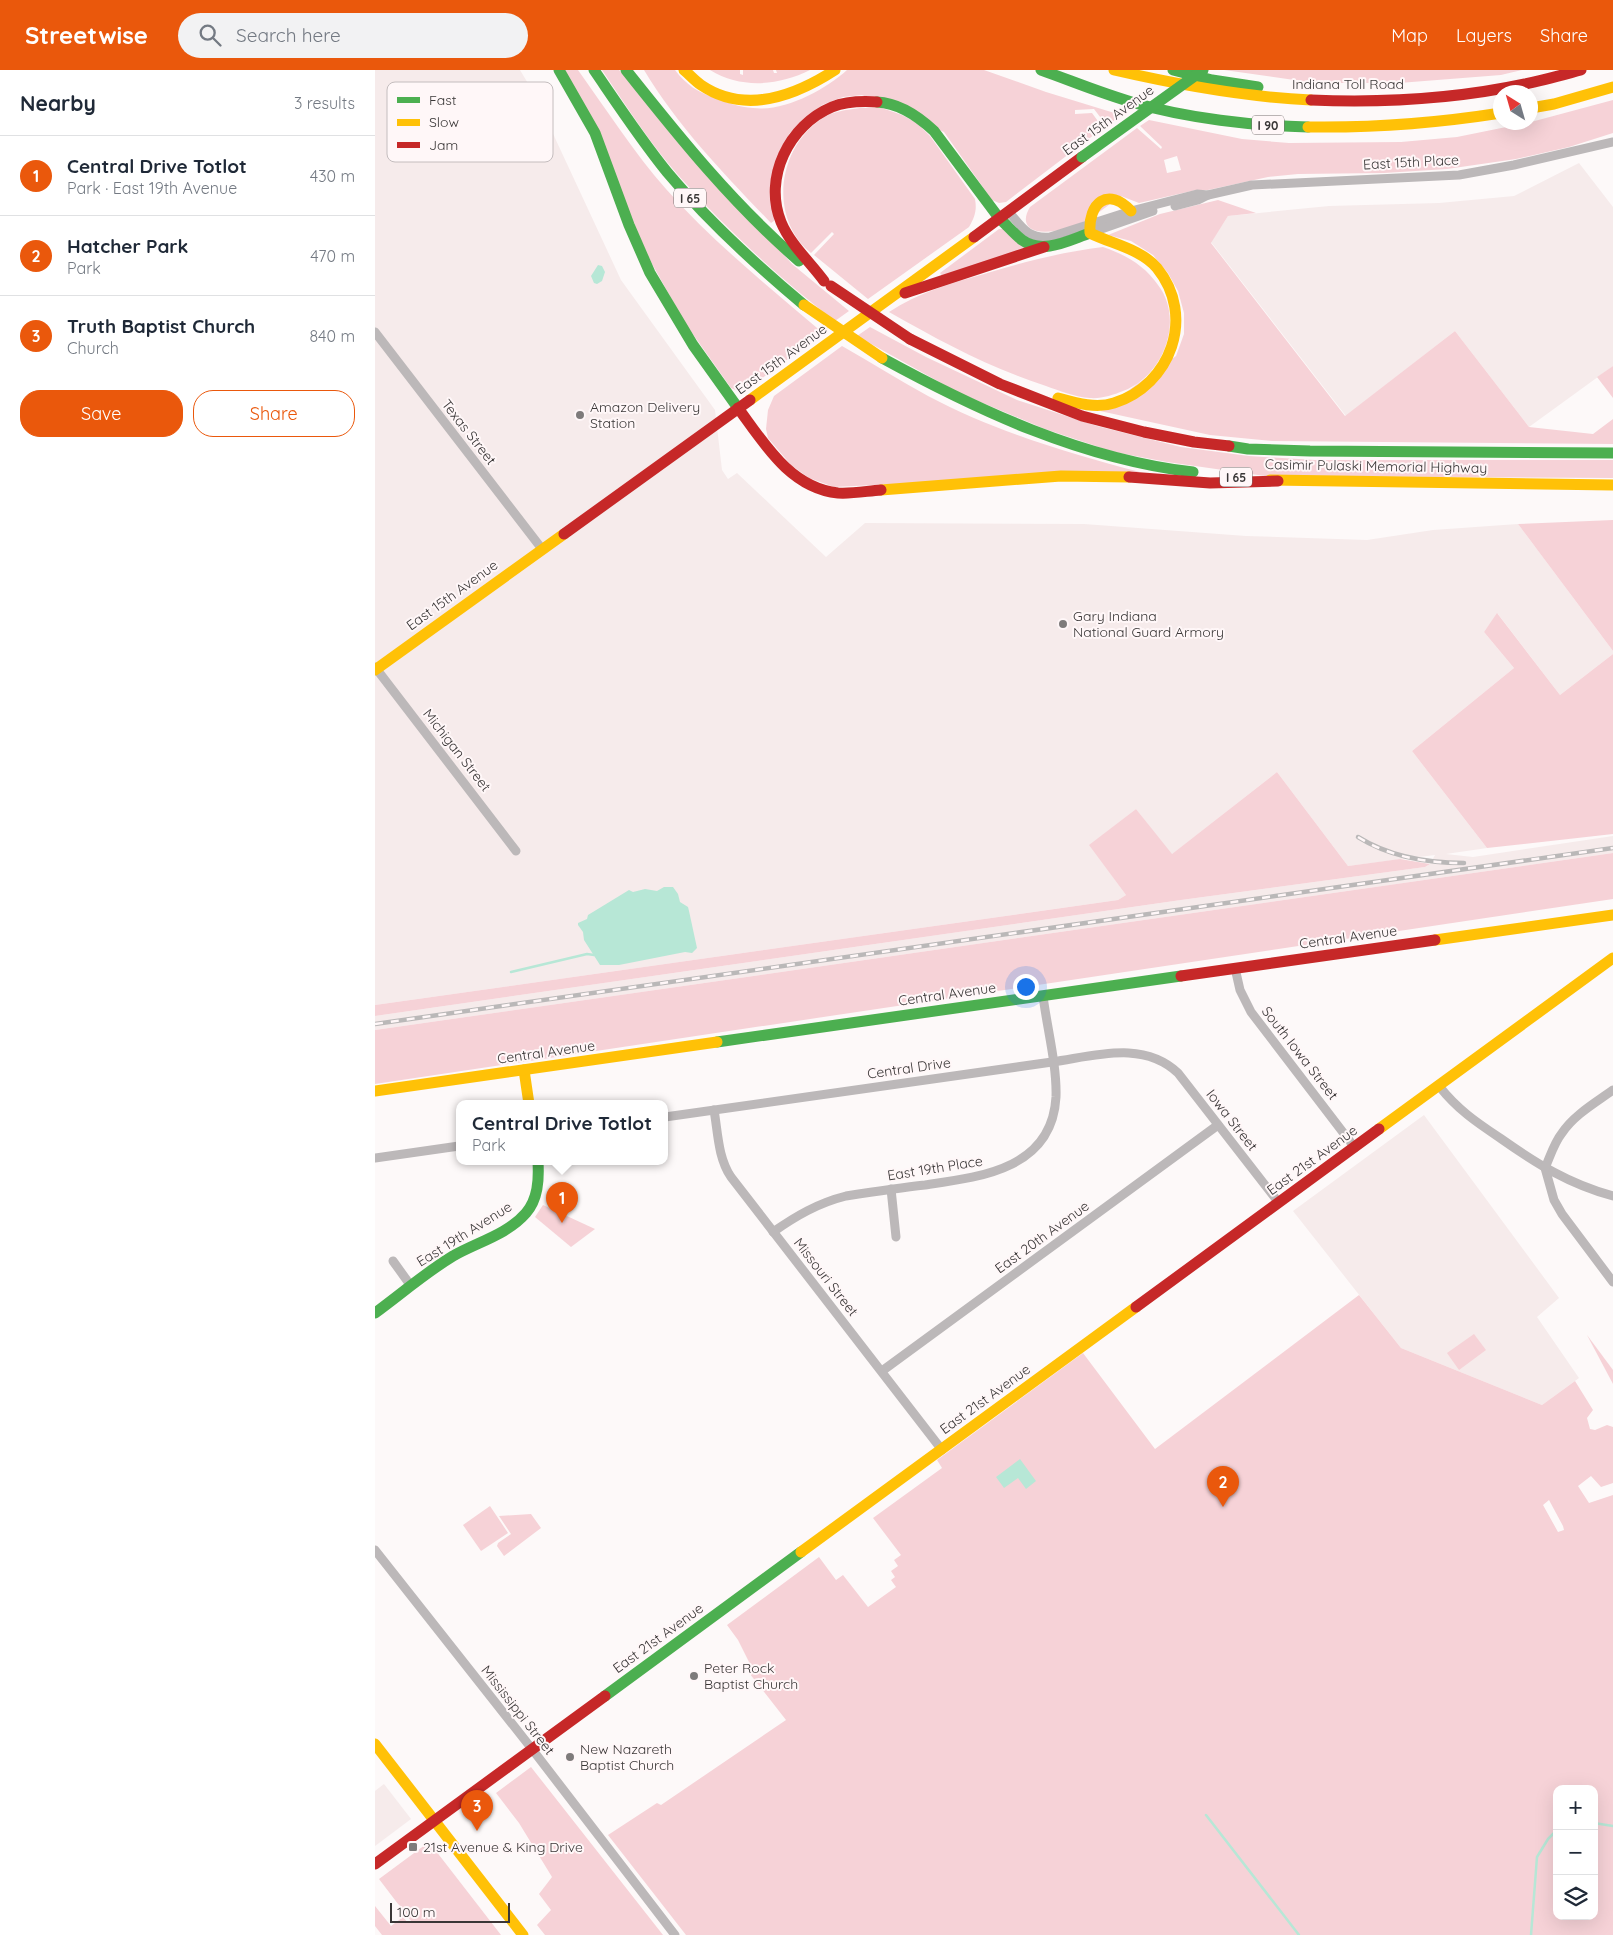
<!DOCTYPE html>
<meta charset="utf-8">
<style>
body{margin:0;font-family:Quicksand,sans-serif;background:#f2f2f3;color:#1f2937}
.controls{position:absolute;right:15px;bottom:15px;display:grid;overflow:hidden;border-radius:10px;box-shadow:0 5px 20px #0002}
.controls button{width:45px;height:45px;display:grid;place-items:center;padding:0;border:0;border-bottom:1px solid #e0e1e3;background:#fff;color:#1f2937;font:25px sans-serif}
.compass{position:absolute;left:1118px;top:15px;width:45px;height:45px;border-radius:50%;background:#fff;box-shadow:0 5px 20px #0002;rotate:323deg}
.scale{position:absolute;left:15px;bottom:12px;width:120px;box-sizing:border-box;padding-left:5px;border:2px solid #3a3737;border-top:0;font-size:14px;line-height:18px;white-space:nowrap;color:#3a3737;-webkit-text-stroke:4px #fff7f8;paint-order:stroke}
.you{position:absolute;left:650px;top:916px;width:18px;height:18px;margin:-12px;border:4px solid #fff;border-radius:50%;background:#1a73e8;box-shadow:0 0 0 8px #1a73e833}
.badge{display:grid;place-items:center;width:32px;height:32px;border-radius:50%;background:#ea580c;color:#fff;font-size:16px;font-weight:700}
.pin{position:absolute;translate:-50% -41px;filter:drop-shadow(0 1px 2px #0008)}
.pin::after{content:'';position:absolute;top:26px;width:18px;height:15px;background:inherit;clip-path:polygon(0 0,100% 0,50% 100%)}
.popup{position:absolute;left:81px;top:1030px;width:212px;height:65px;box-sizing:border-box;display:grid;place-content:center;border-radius:10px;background:#fff;filter:drop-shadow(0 1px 4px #0005);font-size:16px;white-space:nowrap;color:#747a83}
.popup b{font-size:19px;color:#1f2937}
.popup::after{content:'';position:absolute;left:50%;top:100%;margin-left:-10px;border:10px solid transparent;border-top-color:#fff}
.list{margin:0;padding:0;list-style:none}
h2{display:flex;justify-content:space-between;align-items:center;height:65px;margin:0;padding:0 20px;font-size:21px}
h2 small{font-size:16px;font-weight:400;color:#747a83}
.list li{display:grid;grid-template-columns:32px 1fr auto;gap:15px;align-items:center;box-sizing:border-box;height:80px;padding:0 20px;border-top:1px solid #e0e1e3}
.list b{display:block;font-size:19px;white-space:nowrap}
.list p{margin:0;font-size:16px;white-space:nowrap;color:#747a83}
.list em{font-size:16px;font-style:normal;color:#747a83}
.actions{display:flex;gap:10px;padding:15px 20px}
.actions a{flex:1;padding:11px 0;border:1px solid #ea580c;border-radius:20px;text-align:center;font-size:18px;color:#ea580c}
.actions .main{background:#ea580c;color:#fff}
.icon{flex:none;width:28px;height:28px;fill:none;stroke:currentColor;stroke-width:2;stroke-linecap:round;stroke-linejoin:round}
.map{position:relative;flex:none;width:1238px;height:1865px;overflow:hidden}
header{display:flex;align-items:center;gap:30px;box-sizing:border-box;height:70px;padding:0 25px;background:#ea580c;color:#fff}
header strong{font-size:24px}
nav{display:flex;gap:28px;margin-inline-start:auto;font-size:18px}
.search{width:350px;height:45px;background:#f2f2f3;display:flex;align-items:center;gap:12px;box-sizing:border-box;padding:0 18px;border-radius:28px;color:#747a83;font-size:19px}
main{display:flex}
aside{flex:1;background:#fff}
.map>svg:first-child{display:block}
.built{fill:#f6ebeb}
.green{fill:#f6d2d7;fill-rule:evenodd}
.water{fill:#b7e7d6}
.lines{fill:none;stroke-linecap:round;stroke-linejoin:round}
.stream{stroke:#b7e7d6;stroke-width:2.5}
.street{stroke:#bcb8b9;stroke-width:9}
.fast{stroke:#4caf50;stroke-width:11}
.slow{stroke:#ffc107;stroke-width:11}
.jam{stroke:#c62828;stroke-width:11}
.rail-casing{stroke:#bab8b8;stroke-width:4.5}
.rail{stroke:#fff7f8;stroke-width:2.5;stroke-dasharray:8;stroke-linecap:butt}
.fast-bridge{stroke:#4caf50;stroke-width:11}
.slow-bridge{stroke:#ffc107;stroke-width:11}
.jam-bridge{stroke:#c62828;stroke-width:11}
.poi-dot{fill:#7e7b7b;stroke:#fff7f8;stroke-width:2}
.labels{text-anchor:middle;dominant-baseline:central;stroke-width:4;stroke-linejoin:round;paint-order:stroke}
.shield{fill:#fff7f8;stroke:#757171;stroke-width:1}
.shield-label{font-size:12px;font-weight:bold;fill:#3a3737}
.street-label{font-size:14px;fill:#3a3737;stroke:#fff7f8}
.poi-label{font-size:14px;fill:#3a3737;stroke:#fff7f8;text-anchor:start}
.key{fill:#fff7f8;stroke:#c4bdbe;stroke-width:1}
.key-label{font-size:14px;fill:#3a3737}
</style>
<header>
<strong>Streetwise</strong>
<div class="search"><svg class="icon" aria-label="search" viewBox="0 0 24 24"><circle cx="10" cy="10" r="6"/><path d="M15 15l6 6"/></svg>Search here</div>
<nav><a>Map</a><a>Layers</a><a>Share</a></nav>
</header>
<main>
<aside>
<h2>Nearby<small>3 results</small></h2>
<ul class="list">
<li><span class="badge">1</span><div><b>Central Drive Totlot</b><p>Park · East 19th Avenue</p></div><em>430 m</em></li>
<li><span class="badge">2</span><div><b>Hatcher Park</b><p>Park</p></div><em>470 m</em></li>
<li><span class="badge">3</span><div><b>Truth Baptist Church</b><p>Church</p></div><em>840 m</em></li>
</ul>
<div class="actions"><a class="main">Save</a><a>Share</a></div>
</aside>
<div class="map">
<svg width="1238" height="1865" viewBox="0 0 1238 1865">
<rect width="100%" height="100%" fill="#fdf9f9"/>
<!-- built -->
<g class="built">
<path d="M0,0H145L160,25L246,210L340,340L347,400L353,409L362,403L451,487L490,453L709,454L871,466L992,470L1058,460L1143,454L1238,581V584L1185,625L1123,544L1109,562L1139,598L1037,681L1112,778L1071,784L1098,787L1238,766V783L0,960V946L806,830L1050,797L1055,794L1060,785L973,796L902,702L796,785L761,739L715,775L751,825L743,830L0,935Z"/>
<path d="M1204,93L1238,137V296L1154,357L1080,261L971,346L836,172L853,146L954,136L1064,133L1139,126Z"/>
<path d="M1049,1045L1184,1228L1162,1247L1204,1308L1167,1335L1026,1278L918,1141Z"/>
<path d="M9,1714L36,1749L0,1776V1721Z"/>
</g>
<!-- green -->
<g class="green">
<path d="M189,0H203C231,39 260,84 291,119C338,172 394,217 448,263L367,323L356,318L310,253L276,192Z"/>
<path d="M227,0H244L417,194L474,241L460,251C403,207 351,159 303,105C275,73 251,36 227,0Z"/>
<path d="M269,0H300C311,15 323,22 340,28C353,33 364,37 378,38C409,42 450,20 472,0H609L671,22L746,45L732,56L719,39L700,40V44L717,43L728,58L631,132L624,133L617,130L569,62L487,25L468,27L447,35L414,64L399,151L396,153C350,105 304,58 269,0Z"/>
<path d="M335,0H365V4L368,5V0H398L399,3H402L401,0H435C403,16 366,19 335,0Z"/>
<path d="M849,0H1147L1126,5L1024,13H940Z"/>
<path d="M1238,30V63L1194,77L1141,89L1072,99L1009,103L923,104L893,107L833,120H821L764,133L746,126C734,134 721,146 708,152C695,158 668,167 655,158C648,152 651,144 655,137L762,58L786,79L787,77L765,56L774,50L867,69L914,73L1026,72L1082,67L1156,52ZM802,86L806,100L792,103L789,90Z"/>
<path d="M485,38H507L527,45L542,53L555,66L600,129C602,140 600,147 594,157L493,229L439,185L459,164L457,162L436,183C394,149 402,80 445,50C457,41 471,40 485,38Z"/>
<path d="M843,130L881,143L853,146L836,173L970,346L1080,261L1154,357L1218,364L1238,349V374L897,371L835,365L725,341L801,286L809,264V243L803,221L793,203L778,185L756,171L733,165L785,144Z"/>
<path d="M624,159H629L649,176V180L567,206L565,203Z"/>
<path d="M728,177C751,185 769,195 783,215C810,250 788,307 748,321C738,325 726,329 715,328C700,327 685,321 671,316C613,297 567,272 514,242C543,223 576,213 609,204C648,192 687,182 728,177Z"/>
<path d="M495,257L551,287L642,330L722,356L806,377L874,386L940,390H1238V408L890,406L792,392L739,382L670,359L584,323L482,266Z"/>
<path d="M467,276C495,292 524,310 553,326C619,361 693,383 765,402L459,417L434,408L416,395L393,368L391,359L393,340L399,326Z"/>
<path d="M1238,296V328L1222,307Z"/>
<path d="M1238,450V581L1143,454Z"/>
<path d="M1122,543L1185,625L1238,584V764L1112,778L1037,681L1139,598L1109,562Z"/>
<path d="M902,702L973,796L1025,789L1055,794L1050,797L806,830L0,946V935L743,830L751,825L714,775L761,739L797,784Z"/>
<path d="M1238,783V829L0,1014V960Z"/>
<path d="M168,1135L220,1159L196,1177L160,1147Z"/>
<path d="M984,1225L1026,1278L1167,1335L1200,1311L1218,1340L1212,1348L1215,1359L1220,1360L1232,1355L1238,1357V1413L1226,1417L1216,1406L1203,1416L1214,1433L1238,1425V1865H311L233,1765L282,1733L286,1735L411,1650L375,1604L374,1592L363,1570L352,1555L444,1487L461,1510L468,1505L493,1537L521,1517L516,1510L520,1507L516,1501L523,1496L519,1490L526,1485L498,1448L567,1398L562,1390L708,1283L780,1379ZM1174,1430L1188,1456L1189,1460L1183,1462L1168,1435ZM1182,1719H1219V1846H1182Z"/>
<path d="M1099,1264L1111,1280L1084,1300L1072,1283Z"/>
<path d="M1212,1265L1238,1300V1314Z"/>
<path d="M115,1436L133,1463L106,1481L88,1455Z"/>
<path d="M156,1444L166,1458L129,1486L122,1476L123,1473L136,1464L124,1446Z"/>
<path d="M156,1697L288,1865H170L162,1855L176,1840L164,1824L177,1807L144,1753L121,1723Z"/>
<path d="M54,1772L126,1865H7L0,1856V1836L16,1856L28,1847L33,1853L36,1851L4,1809Z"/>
</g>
<!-- water -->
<g class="water">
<path d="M156,39L160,41C161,43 163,46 163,49C162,57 145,67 137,67L132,60L142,48Z"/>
<path d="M223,195L227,196L230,202L227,211L222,214L219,213L216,206Z"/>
<path d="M289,817H298L303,824L305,832L313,837L314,841L322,878L317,883L310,882L244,895H225L209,870L208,862L203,855V853L212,849L213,845L254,820L258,822L270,819L282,821Z"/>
<path d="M645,1389L661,1411L651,1419L643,1408L629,1418L621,1407Z"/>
</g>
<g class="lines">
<!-- stream -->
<g class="stream">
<path d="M136,902L212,884L219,885"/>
<path d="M831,1745L924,1865"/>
<path d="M1219,1753L1238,1756"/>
<path d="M1156,1865L1162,1787L1173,1769L1182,1760"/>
</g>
<!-- street -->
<g class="street">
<path d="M800,136L823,130L833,125"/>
<path d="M633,141C647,157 652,169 675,167L756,141L822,124L833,125L877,115L1084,105L1139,95L1238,72"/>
<path d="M715,163L778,141"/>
<path d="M0,262L167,479"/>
<path d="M0,597L141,781"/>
<path d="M860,898L865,920L876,942L980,1078"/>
<path d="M1064,1016C1082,1039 1101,1052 1125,1068C1162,1094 1194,1114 1238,1126"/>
<path d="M339,1040C343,1063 343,1088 356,1107L567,1380"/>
<path d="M290,1047L677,992C720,986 768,970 803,1003L904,1133"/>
<path d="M0,1088L84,1076"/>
<path d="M1170,1098L1179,1130L1187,1144L1238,1212"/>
<path d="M1170,1098C1175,1087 1179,1073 1187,1063C1199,1045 1220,1033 1238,1020"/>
<path d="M516,1119L521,1167"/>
<path d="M398,1162C421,1146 443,1133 471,1126C497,1122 523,1118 550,1115C606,1107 677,1099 681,1027C682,995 672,958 668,926"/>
<path d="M18,1191L36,1216"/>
<path d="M507,1301L843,1055"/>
<path d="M0,1480L157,1679L300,1865"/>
</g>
<!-- fast -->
<g class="fast">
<path d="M184,0L220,63L254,155L275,203L318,275L363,338"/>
<path d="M219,0C243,35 266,70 292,102C333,151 380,194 429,235"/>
<path d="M251,0C305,68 358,134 424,191"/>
<path d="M666,0C697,11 728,24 760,33C811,48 879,56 933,57"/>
<path d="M798,0L837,10L883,17"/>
<path d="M502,32C524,33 544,47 559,61L624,148"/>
<path d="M624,148C632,155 639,164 647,170C668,185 694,170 715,163"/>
<path d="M507,288C604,341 707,389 818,402"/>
<path d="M854,376L873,379L935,381L1238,383"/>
<path d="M342,972L806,906"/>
<path d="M0,1243C26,1224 50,1203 78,1186C102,1172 132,1165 151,1143C163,1129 164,1110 163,1092"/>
<path d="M230,1626L426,1482"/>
</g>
<!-- slow -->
<g class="slow">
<path d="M309,0C315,5 320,11 326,15C370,45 420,26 460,0"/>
<path d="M739,0C804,15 869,27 936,30"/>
<path d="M1156,38L1179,34L1238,17"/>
<path d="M933,57C998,58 1062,53 1126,43"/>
<path d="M683,328C701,333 721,339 739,333C796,315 821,246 782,198C766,179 737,174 715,163C713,133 733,116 756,141"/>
<path d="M375,330L599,167"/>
<path d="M895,410L1238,415"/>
<path d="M506,420L686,406L754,407"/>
<path d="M0,600L189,464"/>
<path d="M1060,870L1238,845"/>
<path d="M149,1000L154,1034"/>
<path d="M0,1021L342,972"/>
<path d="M1004,1059L1238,888"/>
<path d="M426,1482L761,1237"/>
<path d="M0,1674L148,1865"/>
</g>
<!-- jam -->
<g class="jam">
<path d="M936,30C1008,33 1080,29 1150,14C1169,10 1187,5 1206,0"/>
<path d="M599,167L707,87"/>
<path d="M449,211C435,192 415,174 406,152C388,108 414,55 457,37C472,31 487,31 502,32"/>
<path d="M530,223L669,177"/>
<path d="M535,269L625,314L707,346L769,362L819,372L854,376"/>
<path d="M363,338C389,373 415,418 463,423C477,424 492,421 506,420"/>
<path d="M754,407L835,413L903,411"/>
<path d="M189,464L375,330"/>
<path d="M806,906L1060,870"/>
<path d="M761,1237L1004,1059"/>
<path d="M0,1794L230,1626"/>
</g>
<!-- rail casing -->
<g class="rail-casing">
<g id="rail">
<path d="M983,767C1015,787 1051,793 1089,793"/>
<path d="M0,954L1238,778"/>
</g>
</g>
<!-- rail -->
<use href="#rail" class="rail"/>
<!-- fast-bridge -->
<path class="fast-bridge" d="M707,87L828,0"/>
<!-- slow-bridge -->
<path class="slow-bridge" d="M429,235L507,288"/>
<!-- jam-bridge -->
<path class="jam-bridge" d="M456,216L535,269"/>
</g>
<!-- markers -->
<g class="poi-dot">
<circle cx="205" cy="345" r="5"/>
<circle cx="688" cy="554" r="5"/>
<circle cx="319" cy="1606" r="5"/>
<circle cx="195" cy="1687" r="5"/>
<rect x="33" y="1772" width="10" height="10" rx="2.5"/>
</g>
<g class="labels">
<!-- shield labels -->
<g class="shield">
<rect x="877" y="45.5" width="32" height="19" rx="4"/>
<rect x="299" y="118.5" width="32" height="19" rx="4"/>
<rect x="845" y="397.5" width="32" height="19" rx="4"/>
</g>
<g class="shield-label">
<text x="893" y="55">I 90</text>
<text x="315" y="128">I 65</text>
<text x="861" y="407">I 65</text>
</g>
<!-- street labels -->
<g class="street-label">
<text x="973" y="14">Indiana Toll Road</text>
<text transform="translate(733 50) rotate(-36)">East 15th Avenue</text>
<text transform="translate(1036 92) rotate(-3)">East 15th Place</text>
<text transform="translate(406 289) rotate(-36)">East 15th Avenue</text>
<text transform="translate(94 362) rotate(52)">Texas Street</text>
<text transform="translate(1001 396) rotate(1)">Casimir Pulaski Memorial Highway</text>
<text transform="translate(77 525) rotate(-36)">East 15th Avenue</text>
<text transform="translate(82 680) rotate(52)">Michigan Street</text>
<text transform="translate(973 867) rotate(-8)">Central Avenue</text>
<text transform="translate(572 924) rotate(-8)">Central Avenue</text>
<text transform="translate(171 982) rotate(-8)">Central Avenue</text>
<text transform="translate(925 983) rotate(52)">South Iowa Street</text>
<text transform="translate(534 998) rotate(-8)">Central Drive</text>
<text transform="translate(857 1050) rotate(52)">Iowa Street</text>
<text transform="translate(937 1090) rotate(-36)">East 21st Avenue</text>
<text transform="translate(560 1098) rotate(-9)">East 19th Place</text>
<text transform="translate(89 1164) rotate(-32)">East 19th Avenue</text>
<text transform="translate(667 1167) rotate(-36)">East 20th Avenue</text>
<text transform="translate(451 1207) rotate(52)">Missouri Street</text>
<text transform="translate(610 1329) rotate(-36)">East 21st Avenue</text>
<text transform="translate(283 1568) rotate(-36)">East 21st Avenue</text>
<text transform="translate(143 1640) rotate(52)">Mississippi Street</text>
</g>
<!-- poi labels -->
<g class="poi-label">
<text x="215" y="337">Amazon Delivery<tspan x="215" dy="16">Station</tspan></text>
<text x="698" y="546">Gary Indiana<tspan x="698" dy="16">National Guard Armory</tspan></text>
<text x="329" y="1598">Peter Rock<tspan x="329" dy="16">Baptist Church</tspan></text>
<text x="205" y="1679">New Nazareth<tspan x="205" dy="16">Baptist Church</tspan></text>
<text x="48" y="1777">21st Avenue &amp; King Drive</text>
</g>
</g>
<!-- legend -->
<rect x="12" y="12" width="166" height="80" rx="8" class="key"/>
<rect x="22" y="27" width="23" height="6" fill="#4caf50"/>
<rect x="22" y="49" width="23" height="7" fill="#ffc107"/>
<rect x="22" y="72" width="23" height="6" fill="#c62828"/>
<g class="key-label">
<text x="54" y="35">Fast</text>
<text x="54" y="57">Slow</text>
<text x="54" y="80">Jam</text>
</g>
</svg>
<div class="controls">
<button>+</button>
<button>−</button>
<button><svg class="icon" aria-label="layers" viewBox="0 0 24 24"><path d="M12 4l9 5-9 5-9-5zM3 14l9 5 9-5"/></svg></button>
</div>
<svg class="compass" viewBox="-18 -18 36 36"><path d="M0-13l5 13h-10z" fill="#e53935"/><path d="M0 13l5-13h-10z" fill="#747a83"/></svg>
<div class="scale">100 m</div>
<div class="you"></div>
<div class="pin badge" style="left:187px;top:1153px">1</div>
<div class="popup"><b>Central Drive Totlot</b>Park</div>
<div class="pin badge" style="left:848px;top:1437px">2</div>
<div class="pin badge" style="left:102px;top:1761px">3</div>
</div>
</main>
